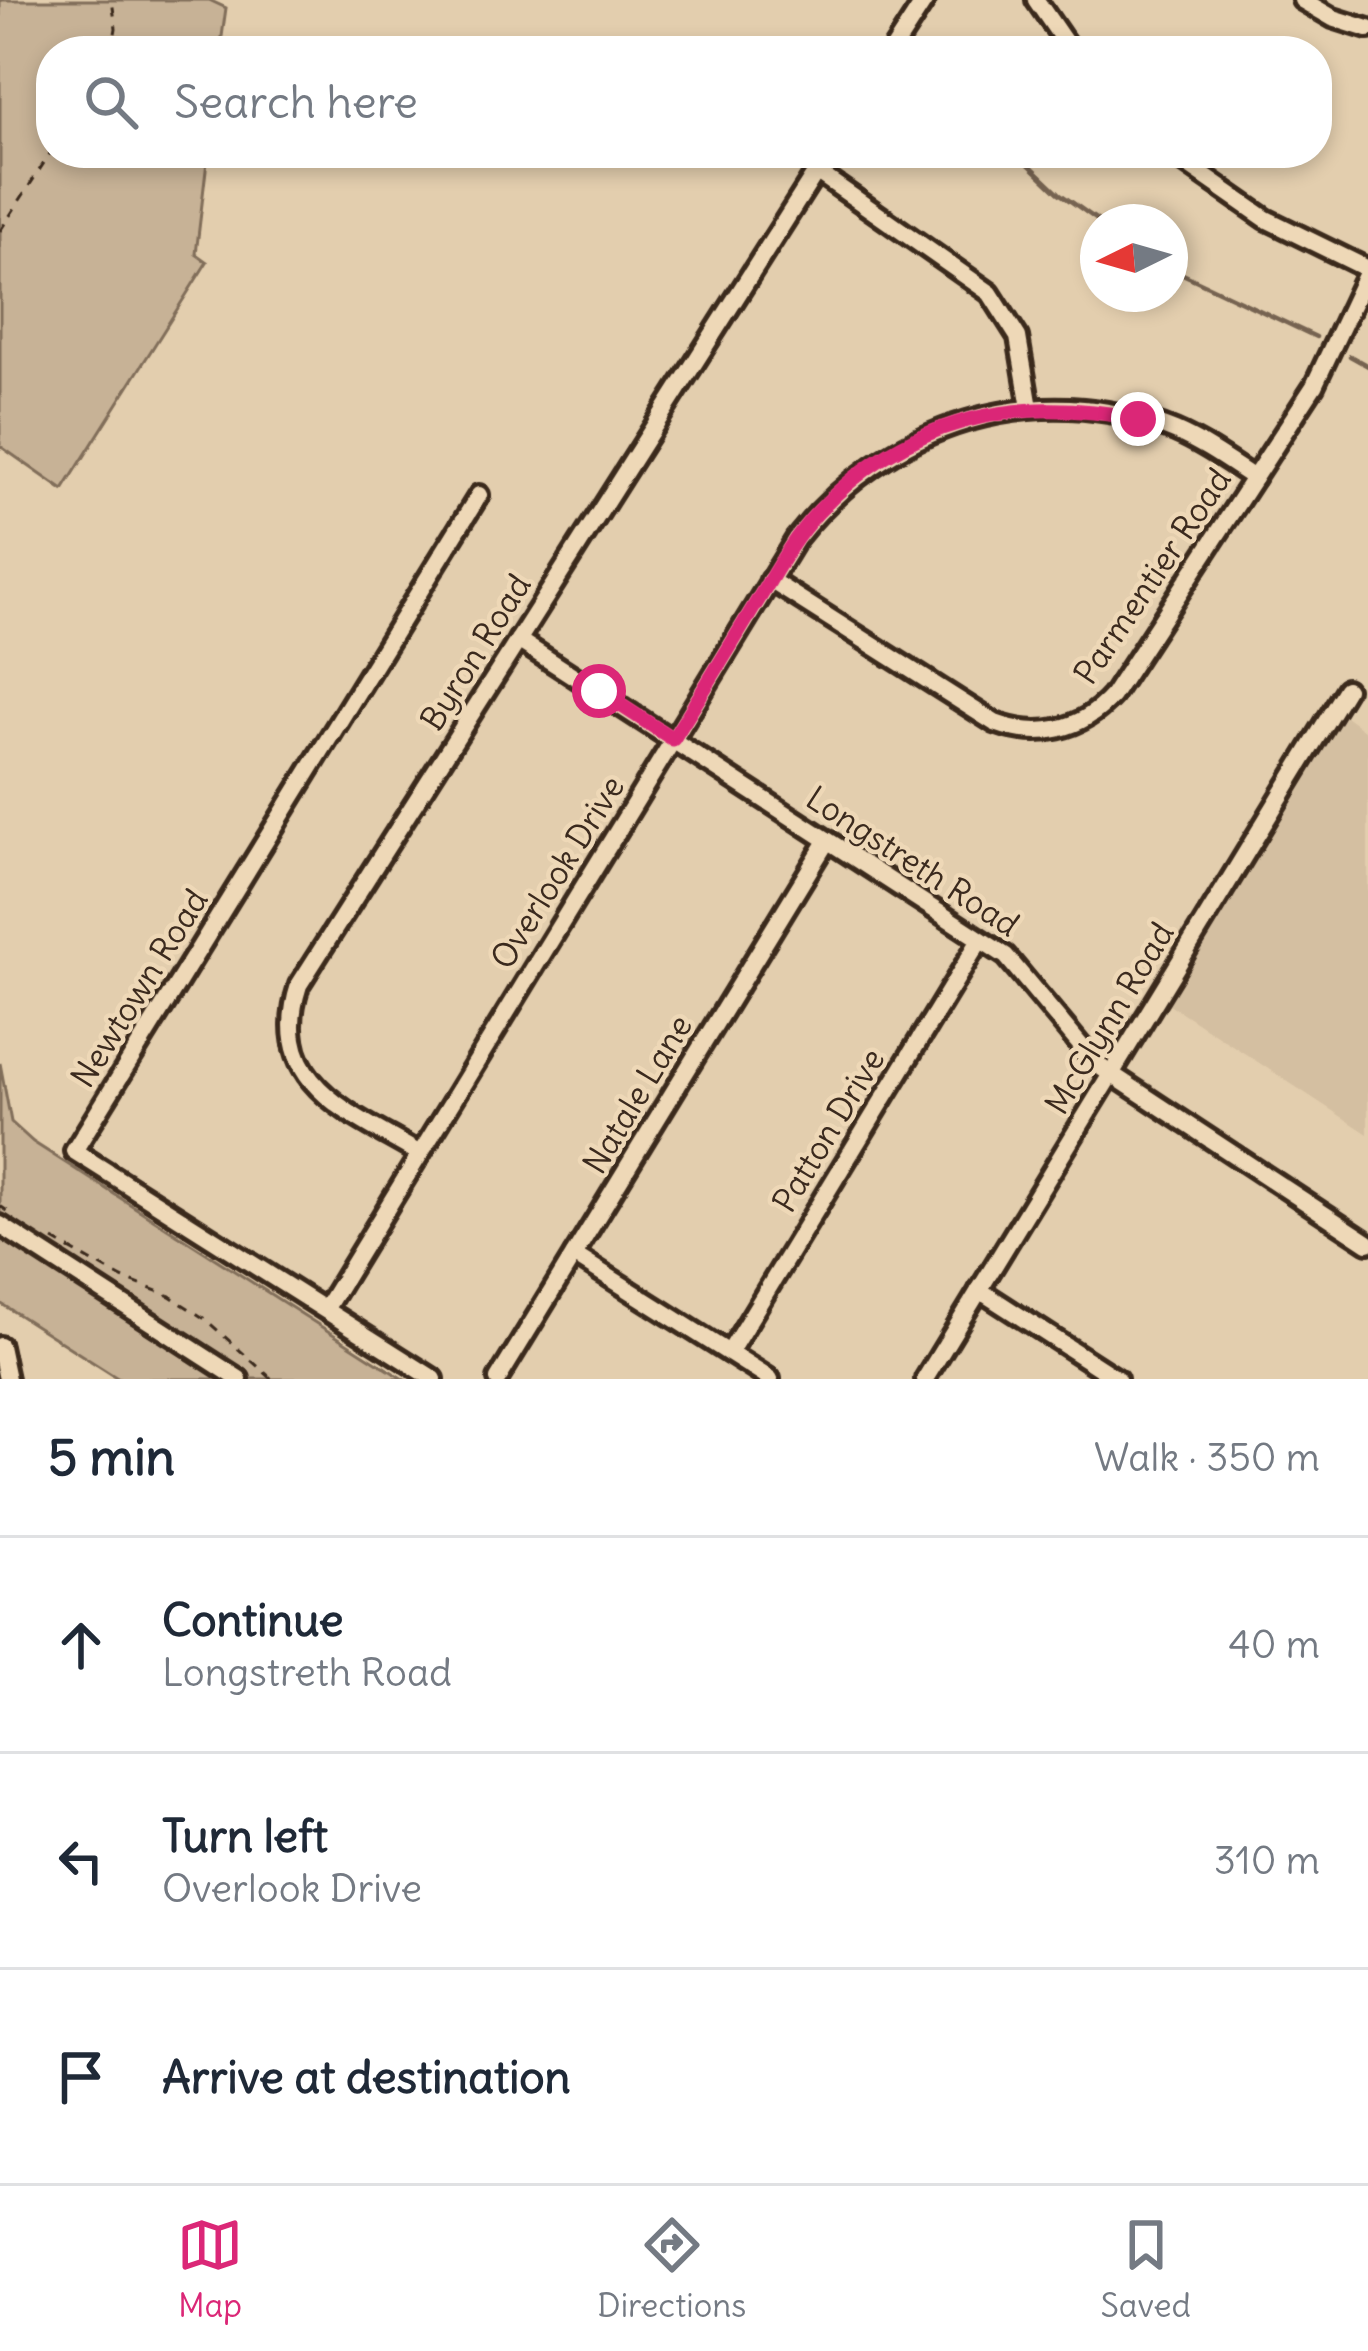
<!DOCTYPE html>
<meta charset="utf-8">
<style>
body{margin:0;font-family:Delius,sans-serif;background:#f2f2f3;color:#1f2937}
.compass{position:absolute;left:1080px;top:204px;width:108px;height:108px;border-radius:50%;background:#fff;box-shadow:0 6px 18px #0003;rotate:265deg}
.stop{position:absolute;width:36px;height:36px;margin:-27px;border:9px solid #db2777;border-radius:50%;background:#fff}
.stop.end{background:#db2777;border-color:#fff;box-shadow:0 3px 12px #0008}
.list{margin:0;padding:0;list-style:none}
h2{display:flex;justify-content:space-between;align-items:center;height:156px;margin:0;padding:0 48px;font-size:51px}
h2 small{font-size:39px;font-weight:400;color:#747a83}
.list li{display:grid;grid-template-columns:78px 1fr auto;gap:36px;align-items:center;box-sizing:border-box;height:216px;padding:0 48px;border-top:3px solid #e0e1e3}
.list b{display:block;font-size:45px;white-space:nowrap}
.list p{margin:0;font-size:39px;white-space:nowrap;color:#747a83}
.list em{font-size:39px;font-style:normal;color:#747a83}
.icon{flex:none;width:66px;height:66px;fill:none;stroke:currentColor;stroke-width:2;stroke-linecap:round;stroke-linejoin:round}
.map{position:relative;flex:none;width:1368px;height:1379px;overflow:hidden}
.search{position:absolute;background:#fff;box-shadow:0 6px 18px #0003;left:36px;right:36px;top:36px;height:132px;display:flex;align-items:center;gap:30px;box-sizing:border-box;padding:0 42px;border-radius:48px;color:#747a83;font-size:45px}
.sheet{height:804px;background:#fff}
nav{display:flex;justify-content:space-around;align-items:center;box-sizing:border-box;height:168px;border-top:3px solid #e0e1e3;background:#fff;font-size:33px;color:#747a83}
nav a{display:grid;justify-items:center;gap:6px}
nav .on{color:#db2777}
.map>svg:first-child{display:block}
.built{fill:#d4bfa1}
.green{fill:#c7b296;stroke:#816e5a;stroke-width:3}
.lines{fill:none;stroke-linecap:round;stroke-linejoin:round}
.stream{stroke:#766451;stroke-width:4.5}
.minor-casing{stroke:#3b2a1e;stroke-width:26}
.path{stroke:#3b2a1e;stroke-width:3;stroke-dasharray:9 9;stroke-linecap:butt}
.minor{stroke:#eed8b7;stroke-width:16}
.route{stroke:#db2777;stroke-width:15}
.labels{text-anchor:middle;dominant-baseline:central;stroke-width:9;stroke-linejoin:round;paint-order:stroke}
.street-label{font-size:33px;fill:#3b2a1e;stroke:#eed8b7}
</style>
<div class="map">
<svg width="1368" height="1379" viewBox="0 0 1368 1379">
<rect width="100%" height="100%" fill="#e3ceae"/>
<filter id="ink" filterUnits="userSpaceOnUse"><feTurbulence type="fractalNoise" baseFrequency=".00833" numOctaves="2"/><feDisplacementMap in="SourceGraphic" scale="24" xChannelSelector="R" yChannelSelector="G"/><feConvolveMatrix kernelMatrix="1 2 1 2 8 2 1 2 1" color-interpolation-filters="sRGB"/></filter>
<g filter="url(#ink)">
<!-- built -->
<path class="built" d="M1345,716L1368,733V1134L1163,1000Z"/>
<!-- green -->
<g class="green">
<path d="M0,0H209L226,8L220,51H51V153H208L196,254L207,262L63,490L0,446Z"/>
<path d="M0,1063L11,1122L33,1142L403,1379H119L0,1303Z"/>
</g>
<g class="lines">
<!-- stream -->
<g class="stream">
<path d="M1017,153L1059,193L1100,222"/>
<path d="M1170,268L1316,337"/>
<path d="M1350,356L1368,366"/>
</g>
<!-- minor casing -->
<g class="minor-casing">
<g id="minor">
<path d="M1036,0L1071,51"/>
<path d="M1302,0L1333,18L1368,29"/>
<path d="M892,51L925,0"/>
<path d="M1171,153L1266,219L1368,269"/>
<path d="M816,171L990,293L1018,337L1030,408"/>
<path d="M770,580L995,723C1038,739 1081,731 1112,696L1314,386L1368,271"/>
<path d="M518,640L1006,956L1096,1064L1368,1243"/>
<path d="M420,1154C350,1112 267,1084 299,985L828,153"/>
<path d="M0,1225L239,1379"/>
<path d="M574,1255L770,1379"/>
<path d="M979,1290L1117,1379"/>
<path d="M326,1308L796,539C886,424 1036,375 1175,431C1203,443 1228,461 1254,478"/>
<path d="M0,1346L7,1379"/>
<path d="M729,1353L980,940"/>
<path d="M434,1379L74,1151L479,495"/>
<path d="M498,1379L827,841"/>
<path d="M925,1379L1346,689"/>
</g>
</g>
<!-- path -->
<g class="path">
<path d="M112,51L116,28L112,0"/>
<path d="M0,231L51,152"/>
<path d="M0,1206L9,1212"/>
<path d="M53,1240L122,1278L170,1296L205,1319L272,1379"/>
</g>
<!-- minor -->
<use href="#minor" class="minor"/>
</g>
</g>
<g class="lines" filter="url(#ink)">
<!-- route -->
<path class="route" d="M599,691L673,739C701,695 728,650 755,605C774,574 792,540 817,513C905,418 1014,394 1138,419"/>
</g>
<g class="labels">
<!-- street labels -->
<g class="street-label">
<text transform="translate(1152 576) rotate(-56)">Parmentier Road</text>
<text transform="translate(475 652) rotate(-58)">Byron Road</text>
<text transform="translate(913 861) rotate(33)">Longstreth Road</text>
<text transform="translate(557 872) rotate(-58)">Overlook Drive</text>
<text transform="translate(139 988) rotate(-58)">Newtown Road</text>
<text transform="translate(1109 1018) rotate(-59)">McGlynn Road</text>
<text transform="translate(637 1094) rotate(-59)">Natale Lane</text>
<text transform="translate(828 1130) rotate(-59)">Patton Drive</text>
</g>
</g>
</svg>
<svg class="compass" viewBox="-18 -18 36 36"><path d="M0-13l5 13h-10z" fill="#e53935"/><path d="M0 13l5-13h-10z" fill="#747a83"/></svg>
<div class="stop" style="left:599px;top:691px"></div>
<div class="stop end" style="left:1138px;top:419px"></div>
<div class="search"><svg class="icon" aria-label="search" viewBox="0 0 24 24"><circle cx="10" cy="10" r="6"/><path d="M15 15l6 6"/></svg>Search here</div>
</div>
<section class="sheet">
<h2>5 min<small>Walk · 350 m</small></h2>
<ul class="list">
<li><svg class="icon" aria-label="ahead" viewBox="0 0 24 24"><path d="M12 20V5M6 11l6-6 6 6"/></svg><div><b>Continue</b><p>Longstreth Road</p></div><em>40 m</em></li>
<li><svg class="icon" aria-label="left" viewBox="0 0 24 24"><path d="M17 20v-9H6M10 6l-5 5 5 5"/></svg><div><b>Turn left</b><p>Overlook Drive</p></div><em>310 m</em></li>
<li><svg class="icon" aria-label="arrive" viewBox="0 0 24 24"><path d="M6 21V4h12l-3 4 3 4H6"/></svg><div><b>Arrive at destination</b></div></li>
</ul>
</section>
<nav>
<a class="on"><svg class="icon" aria-label="map" viewBox="0 0 24 24"><path d="M3 6l6-2 6 2 6-2v14l-6 2-6-2-6 2zM9 4v14M15 6v14"/></svg>Map</a>
<a><svg class="icon" aria-label="directions" viewBox="0 0 24 24"><path d="M12 3l9 9-9 9-9-9zM9 14v-3h6M13 9l2 2-2 2"/></svg>Directions</a>
<a><svg class="icon" aria-label="saved" viewBox="0 0 24 24"><path d="M7 4h10v16l-5-4-5 4z"/></svg>Saved</a>
</nav>
